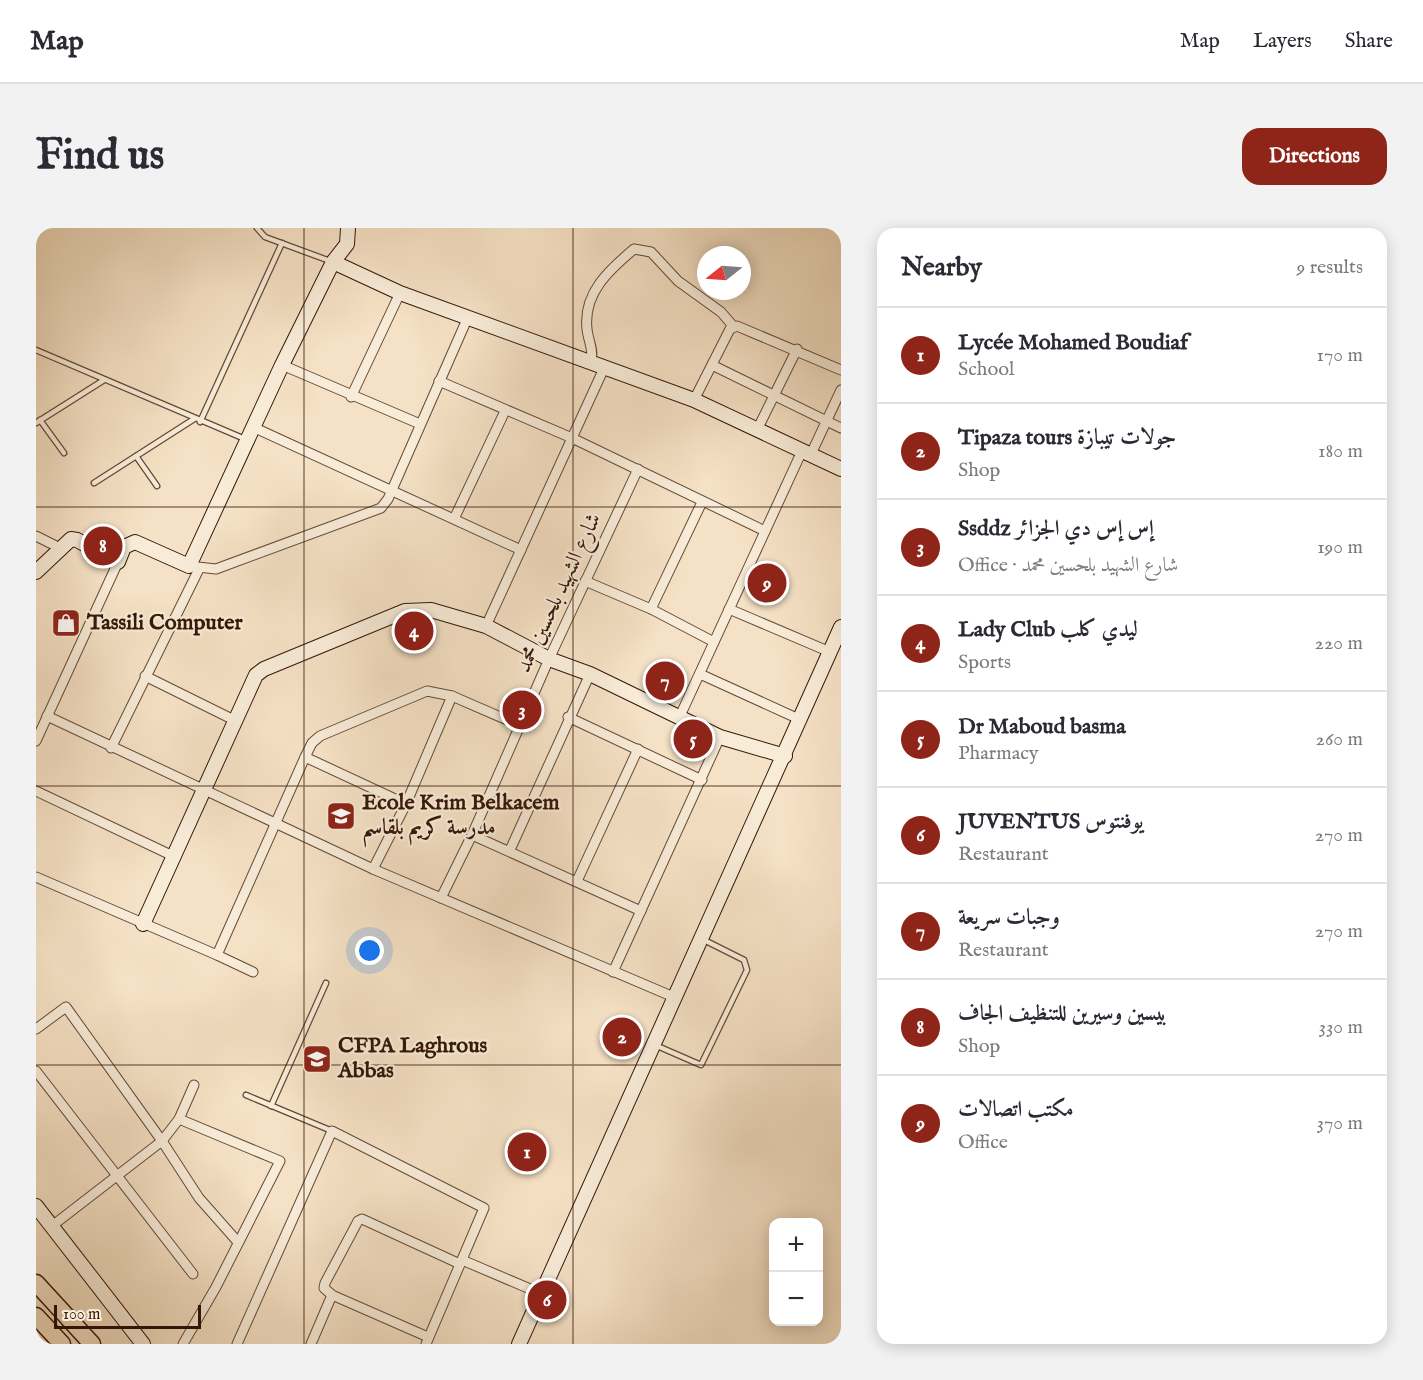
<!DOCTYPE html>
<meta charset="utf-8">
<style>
body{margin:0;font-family:"IM FELL English",Amiri,serif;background:#f2f2f3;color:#2b2b33}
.controls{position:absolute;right:18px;bottom:18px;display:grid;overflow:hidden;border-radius:12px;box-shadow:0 3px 15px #0003}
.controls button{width:54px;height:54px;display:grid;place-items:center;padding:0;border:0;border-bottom:2px solid #e1e1e2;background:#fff;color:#2b2b33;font:30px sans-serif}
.compass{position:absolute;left:661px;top:18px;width:54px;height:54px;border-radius:50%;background:#fff;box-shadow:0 3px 15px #0003;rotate:253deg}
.scale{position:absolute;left:18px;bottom:15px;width:147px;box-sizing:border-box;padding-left:6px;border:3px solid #351607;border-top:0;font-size:16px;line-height:21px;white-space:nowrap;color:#351607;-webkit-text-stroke:4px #f8ecd9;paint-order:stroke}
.you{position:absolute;left:334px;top:723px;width:21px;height:21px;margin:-15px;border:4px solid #fff;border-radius:50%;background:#1a73e8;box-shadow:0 0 0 9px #1a73e833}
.badge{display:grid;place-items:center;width:39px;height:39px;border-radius:50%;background:#8f2418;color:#fff;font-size:20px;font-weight:700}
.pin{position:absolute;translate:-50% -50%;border:3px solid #fff;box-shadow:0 2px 6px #0006}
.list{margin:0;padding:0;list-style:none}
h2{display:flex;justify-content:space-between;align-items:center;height:78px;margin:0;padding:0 24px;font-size:26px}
h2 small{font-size:20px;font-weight:400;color:#7c7c81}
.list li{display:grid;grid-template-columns:39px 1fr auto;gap:18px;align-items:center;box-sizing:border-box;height:96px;padding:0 24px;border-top:2px solid #e1e1e2}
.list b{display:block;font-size:22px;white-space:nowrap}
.list p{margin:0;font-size:20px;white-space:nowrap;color:#7c7c81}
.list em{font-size:20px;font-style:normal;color:#7c7c81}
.map{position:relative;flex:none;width:805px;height:1116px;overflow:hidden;border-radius:18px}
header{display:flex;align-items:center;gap:36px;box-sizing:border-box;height:84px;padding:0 30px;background:#fff;border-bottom:2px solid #e1e1e2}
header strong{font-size:28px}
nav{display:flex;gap:33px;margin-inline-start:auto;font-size:21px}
.intro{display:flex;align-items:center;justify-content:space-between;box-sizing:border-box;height:144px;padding:0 36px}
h1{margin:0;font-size:42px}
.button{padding:15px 27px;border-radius:18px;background:#8f2418;color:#fff;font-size:21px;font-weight:700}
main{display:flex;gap:36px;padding:0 36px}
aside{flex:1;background:#fff;border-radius:18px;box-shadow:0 3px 15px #0003}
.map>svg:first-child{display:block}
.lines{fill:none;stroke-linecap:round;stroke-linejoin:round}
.lane-casing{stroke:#654936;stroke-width:7}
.street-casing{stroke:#654936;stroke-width:11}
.secondary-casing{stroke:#351607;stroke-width:16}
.highway-casing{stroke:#351607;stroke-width:19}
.lane{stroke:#f8ecd9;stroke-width:4.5}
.street{stroke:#f8ecd9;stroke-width:9}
.secondary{stroke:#f8ecd9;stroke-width:14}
.highway{stroke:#f5e1c5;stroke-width:16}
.grid{fill:none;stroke:#351607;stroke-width:1.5;stroke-opacity:0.55}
.labels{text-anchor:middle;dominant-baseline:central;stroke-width:4.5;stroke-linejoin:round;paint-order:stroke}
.street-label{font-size:22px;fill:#351607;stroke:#f8ecd9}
.poi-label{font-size:22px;font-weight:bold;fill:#351607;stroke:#f8ecd9;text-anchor:start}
</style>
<header>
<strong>Map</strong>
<nav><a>Map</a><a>Layers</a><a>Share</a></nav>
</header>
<div class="intro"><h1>Find us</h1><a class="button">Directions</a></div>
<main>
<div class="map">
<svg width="805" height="1116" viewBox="0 0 805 1116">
<rect width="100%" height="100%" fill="#f5e1c5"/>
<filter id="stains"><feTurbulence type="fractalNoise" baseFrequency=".00333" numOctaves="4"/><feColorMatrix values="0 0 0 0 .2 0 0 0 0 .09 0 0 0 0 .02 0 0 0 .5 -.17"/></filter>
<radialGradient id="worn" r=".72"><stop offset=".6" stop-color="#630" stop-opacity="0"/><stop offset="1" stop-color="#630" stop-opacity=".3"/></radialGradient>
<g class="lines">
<!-- lane casing -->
<g class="lane-casing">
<g id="lane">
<path d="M221,0L229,9L294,33"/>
<path d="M0,122L209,211"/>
<path d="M4,192L28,225"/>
<path d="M164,194L246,15"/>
<path d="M0,195L68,152"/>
<path d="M100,228L121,258"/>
<path d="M58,255L158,191"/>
<path d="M619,817L665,837L711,742L708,732L668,712"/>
<path d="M210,867L296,903"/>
<path d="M235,878L290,755"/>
</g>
</g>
<!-- street casing -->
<g class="street-casing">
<g id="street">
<path d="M555,132C558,122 552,112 551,101C547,65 573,42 598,21L615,24L642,53L685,84L698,99"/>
<path d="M246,137L384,196"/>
<path d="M676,137L805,200"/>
<path d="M403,153L536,210L729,303"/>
<path d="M315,169L364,65"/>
<path d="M658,172L694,101L701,98L805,142"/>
<path d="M217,199L485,322"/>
<path d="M721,202L761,121"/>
<path d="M775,226L805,162"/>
<path d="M418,291L469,183"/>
<path d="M0,308L24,320"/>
<path d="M153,338L180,341L345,280L352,271L432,89"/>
<path d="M549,353L615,381L678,414"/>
<path d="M615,381L666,274"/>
<path d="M693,381L794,424"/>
<path d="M450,398L569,138"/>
<path d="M664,446L765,492"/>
<path d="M109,448L198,492"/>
<path d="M11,488L337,641L640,770"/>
<path d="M644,488L766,223"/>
<path d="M532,489L666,552"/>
<path d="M0,513L82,334"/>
<path d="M75,520L163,341"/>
<path d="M269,529L370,576"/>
<path d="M0,563L137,628"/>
<path d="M436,607L605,683"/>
<path d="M474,622L554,446"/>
<path d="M337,641L370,576L416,468"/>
<path d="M0,649L181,727L269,529L276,515L284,508L391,463L416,468L485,498"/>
<path d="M541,653L602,521"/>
<path d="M405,670L436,607L513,431L602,241"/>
<path d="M181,727L217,744"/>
<path d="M577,744L684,509"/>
<path d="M0,801L30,779L126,913L163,970L201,1013"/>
<path d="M0,843L157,1046"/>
<path d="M143,891L244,933L180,1059L147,1116"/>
<path d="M16,998L126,913L143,891L158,857"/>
<path d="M426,1032L506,1066"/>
<path d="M392,1109L296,1067L288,1060L289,1055L322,993L326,991L424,1036"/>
<path d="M201,1116L296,903L448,980L390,1116"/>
<path d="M275,1116L296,1067"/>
</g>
</g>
<!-- secondary casing -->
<g class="secondary-casing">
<g id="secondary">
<path d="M297,34L364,65L658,172L805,241"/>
<path d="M0,344L35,311L41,312L82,334L88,319L99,314L153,338L246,137L297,34L311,16L312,0"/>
<path d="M107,696L220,447L228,441L369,383L395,382L450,398L513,431L554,446L684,509L749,528"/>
<path d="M0,978L107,1116"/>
<path d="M483,1116L805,399"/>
</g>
</g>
<!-- highway casing -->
<g class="highway-casing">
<g id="highway">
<path d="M0,1055L56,1116"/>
<path d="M0,1088L26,1116"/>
</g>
</g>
<!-- lane -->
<use href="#lane" class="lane"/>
<!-- street -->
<use href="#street" class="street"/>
<!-- secondary -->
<use href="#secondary" class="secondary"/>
<!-- highway -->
<use href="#highway" class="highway"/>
</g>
<!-- grid -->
<path class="grid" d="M268,0V1116M537,0V1116M0,279H805M0,558H805M0,837H805"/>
<!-- icons -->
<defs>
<g id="shop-square" transform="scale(1.5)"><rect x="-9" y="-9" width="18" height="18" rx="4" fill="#8f2418" stroke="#f8ecd9"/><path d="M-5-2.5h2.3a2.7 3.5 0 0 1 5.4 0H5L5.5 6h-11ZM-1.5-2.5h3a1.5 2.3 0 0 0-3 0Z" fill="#fff"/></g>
<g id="school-square" transform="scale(1.5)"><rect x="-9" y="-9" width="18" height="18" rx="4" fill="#8f2418" stroke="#f8ecd9"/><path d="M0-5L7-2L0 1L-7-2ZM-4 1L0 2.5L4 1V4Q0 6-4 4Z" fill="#fff"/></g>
<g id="university-square" transform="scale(1.5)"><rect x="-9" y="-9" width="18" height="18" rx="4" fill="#8f2418" stroke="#f8ecd9"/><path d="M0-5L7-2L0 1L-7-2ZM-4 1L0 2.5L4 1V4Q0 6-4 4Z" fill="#fff"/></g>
</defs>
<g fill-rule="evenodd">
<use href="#shop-square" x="30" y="395"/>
<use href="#school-square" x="305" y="588"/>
<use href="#university-square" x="281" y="831"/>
</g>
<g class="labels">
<!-- street labels -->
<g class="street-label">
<text transform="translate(523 365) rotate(-65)">شارع الشهيد بلحسين محمد</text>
</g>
<!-- poi labels -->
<g class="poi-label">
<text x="51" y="395">Tassili Computer</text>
<text x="326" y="575">Ecole Krim Belkacem<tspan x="326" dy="25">مدرسة كريم بلقاسم</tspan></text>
<text x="302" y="818">CFPA Laghrous<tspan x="302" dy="25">Abbas</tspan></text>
</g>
</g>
<rect width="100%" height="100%" filter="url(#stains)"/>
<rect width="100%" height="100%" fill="url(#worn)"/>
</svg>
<div class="controls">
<button>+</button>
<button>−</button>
</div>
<svg class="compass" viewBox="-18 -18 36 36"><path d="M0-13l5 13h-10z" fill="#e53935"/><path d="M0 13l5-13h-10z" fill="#7c7c81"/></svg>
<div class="scale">100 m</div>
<div class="you"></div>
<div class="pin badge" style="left:491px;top:924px">1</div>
<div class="pin badge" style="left:586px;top:809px">2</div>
<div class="pin badge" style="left:486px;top:482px">3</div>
<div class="pin badge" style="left:378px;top:403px">4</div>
<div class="pin badge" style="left:657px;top:511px">5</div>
<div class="pin badge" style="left:511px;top:1072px">6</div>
<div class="pin badge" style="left:629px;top:453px">7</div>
<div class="pin badge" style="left:67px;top:318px">8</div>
<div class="pin badge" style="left:731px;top:355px">9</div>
</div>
<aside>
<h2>Nearby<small>9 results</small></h2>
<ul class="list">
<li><span class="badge">1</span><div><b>Lycée Mohamed Boudiaf</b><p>School</p></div><em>170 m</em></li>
<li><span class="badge">2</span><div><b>Tipaza tours جولات تيبازة</b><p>Shop</p></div><em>180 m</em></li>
<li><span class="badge">3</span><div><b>Ssddz إس إس دي الجزائر</b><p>Office · شارع الشهيد بلحسين محمد</p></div><em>190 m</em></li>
<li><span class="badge">4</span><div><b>Lady Club ليدي كلب</b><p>Sports</p></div><em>220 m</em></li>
<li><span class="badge">5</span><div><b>Dr Maboud basma</b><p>Pharmacy</p></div><em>260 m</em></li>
<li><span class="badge">6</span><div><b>JUVENTUS يوفنتوس</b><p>Restaurant</p></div><em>270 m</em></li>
<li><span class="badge">7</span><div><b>وجبات سريعة</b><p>Restaurant</p></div><em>270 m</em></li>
<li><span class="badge">8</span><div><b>بيسين وسيرين للتنظيف الجاف</b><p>Shop</p></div><em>330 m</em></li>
<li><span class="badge">9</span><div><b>مكتب اتصالات</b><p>Office</p></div><em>370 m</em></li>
</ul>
</aside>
</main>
